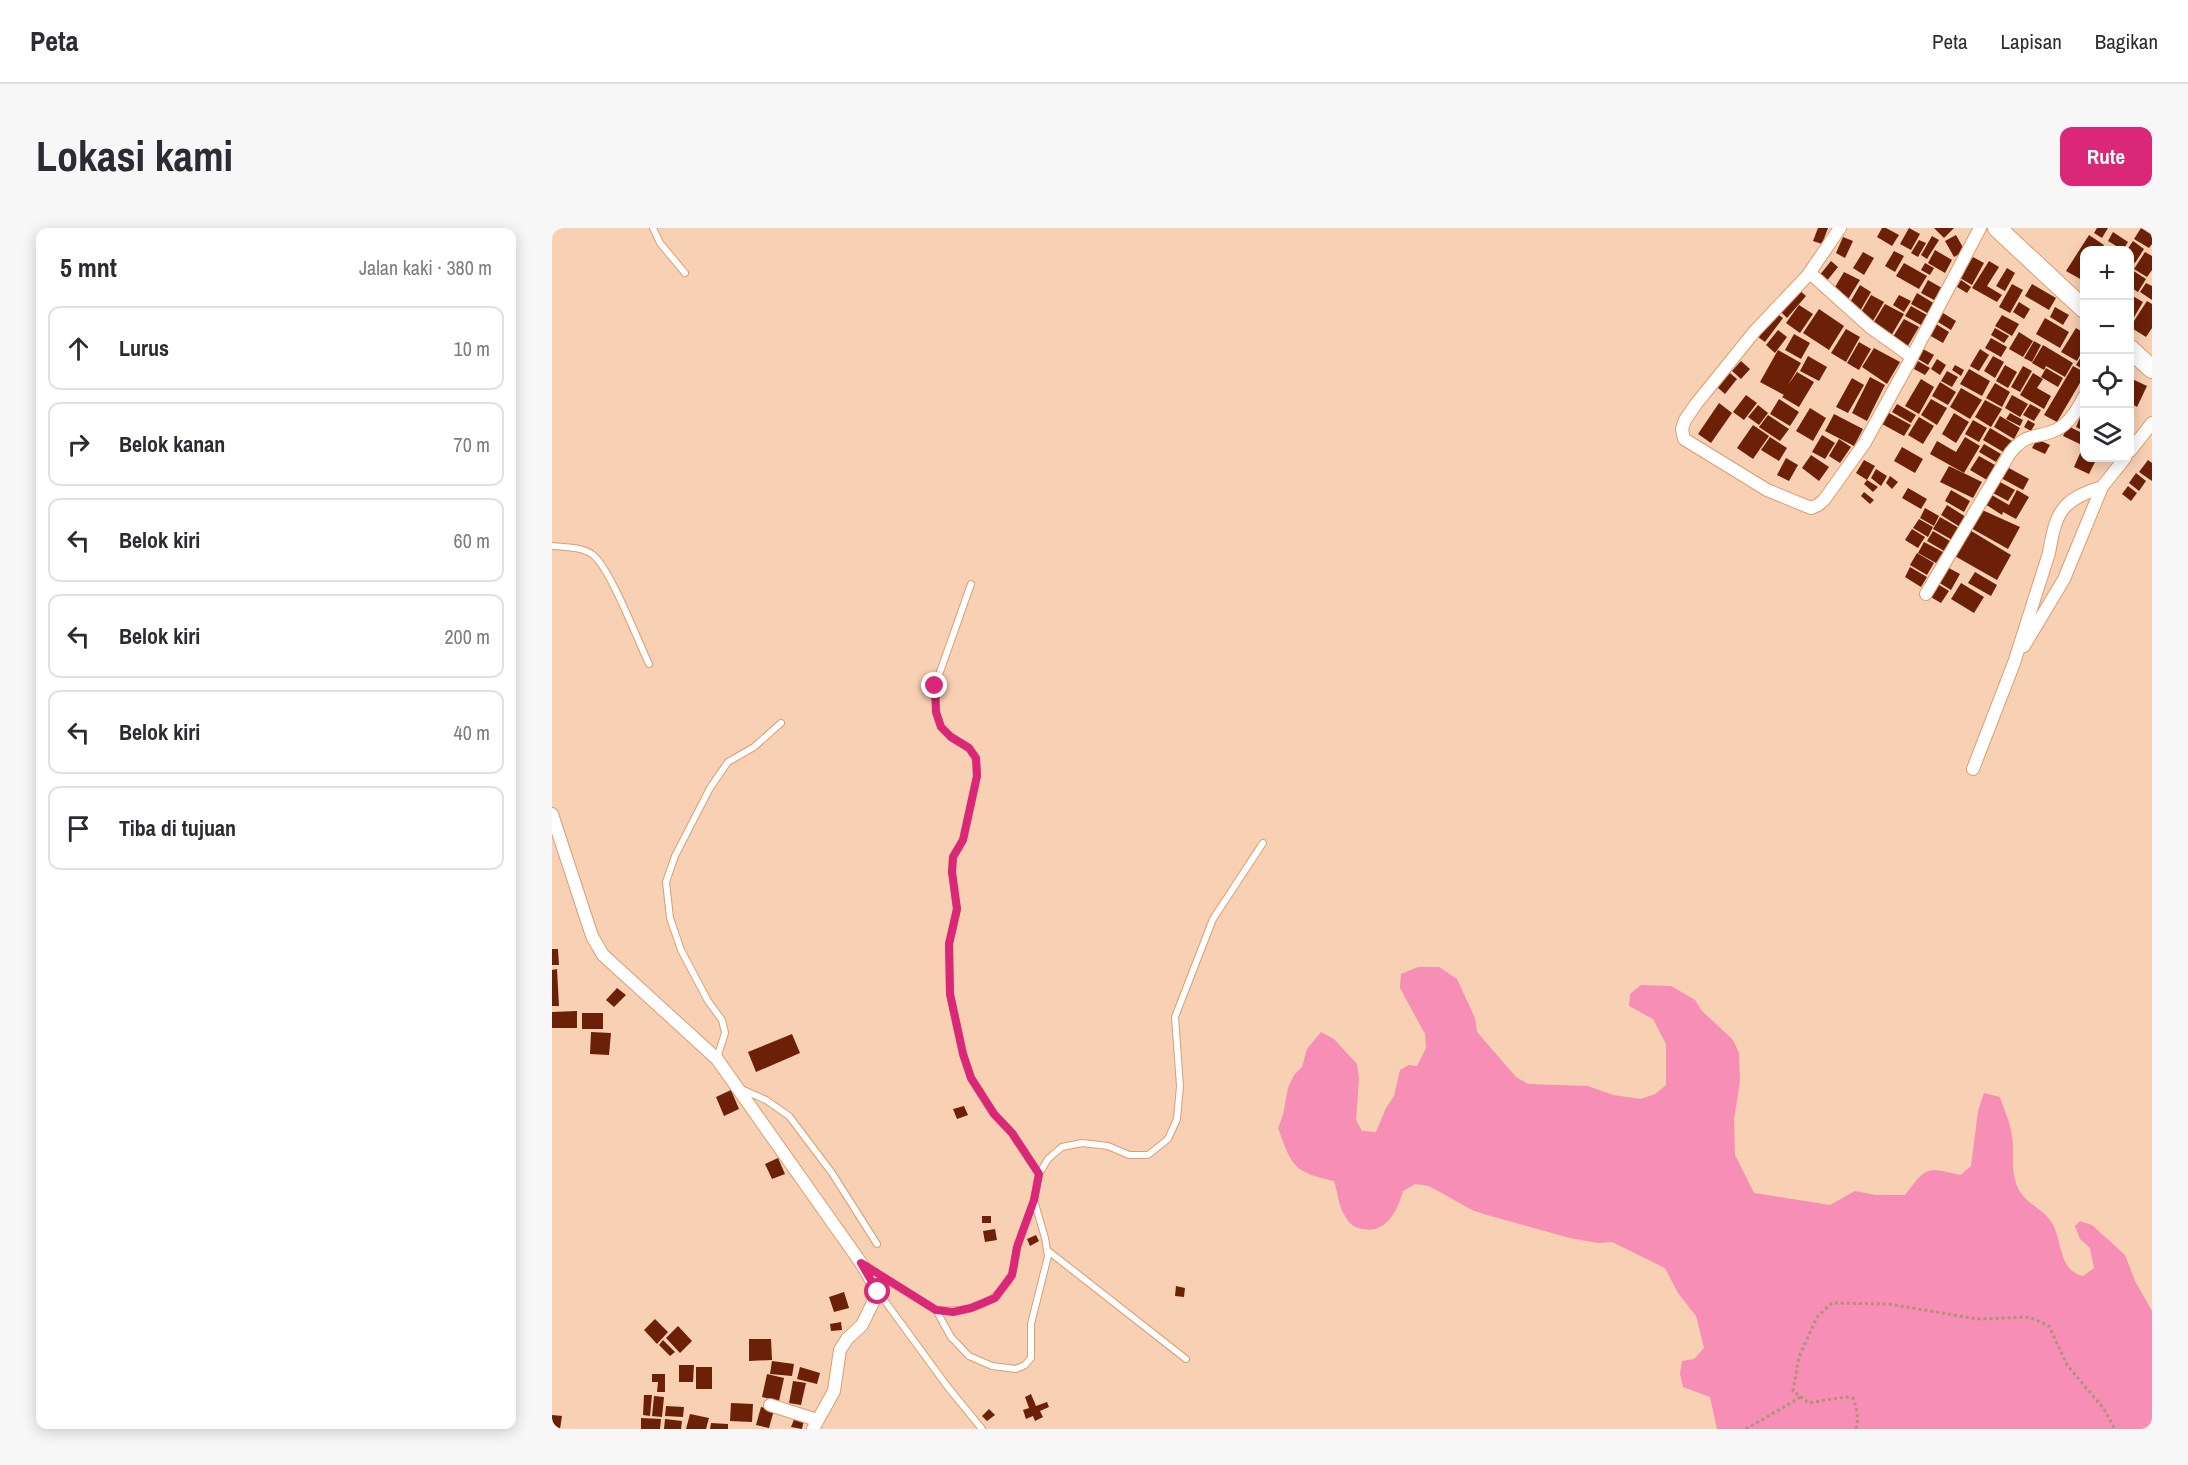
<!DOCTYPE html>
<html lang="id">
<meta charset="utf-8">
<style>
body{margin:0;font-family:"Archivo Narrow",sans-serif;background:#f7f7f7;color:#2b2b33}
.controls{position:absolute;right:18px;top:18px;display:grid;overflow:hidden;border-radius:12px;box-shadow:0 3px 15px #0003}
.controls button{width:54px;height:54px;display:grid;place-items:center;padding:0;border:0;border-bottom:2px solid #e1e1e2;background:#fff;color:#2b2b33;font:30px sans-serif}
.stop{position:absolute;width:18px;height:18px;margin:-14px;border:4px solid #db2777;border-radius:50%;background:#fff}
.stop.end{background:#db2777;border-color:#fff;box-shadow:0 2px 6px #0008}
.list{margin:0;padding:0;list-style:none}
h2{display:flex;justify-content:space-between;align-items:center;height:78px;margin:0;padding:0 24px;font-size:26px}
h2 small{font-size:20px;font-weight:400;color:#7c7c81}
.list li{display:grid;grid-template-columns:39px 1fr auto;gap:18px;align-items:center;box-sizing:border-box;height:84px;margin:0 12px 12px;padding:0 12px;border:2px solid #e1e1e2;border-radius:12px}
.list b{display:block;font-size:22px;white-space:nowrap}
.list em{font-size:20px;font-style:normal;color:#7c7c81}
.icon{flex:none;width:33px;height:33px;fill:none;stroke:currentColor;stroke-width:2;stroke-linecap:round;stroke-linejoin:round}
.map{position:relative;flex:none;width:1600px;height:1201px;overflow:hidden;border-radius:12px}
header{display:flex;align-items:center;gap:36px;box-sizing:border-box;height:84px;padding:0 30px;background:#fff;border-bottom:2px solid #e1e1e2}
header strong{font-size:28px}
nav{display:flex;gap:33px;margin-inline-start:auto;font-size:21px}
.intro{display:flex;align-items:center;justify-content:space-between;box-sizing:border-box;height:144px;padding:0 36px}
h1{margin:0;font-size:42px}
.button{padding:15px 27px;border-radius:12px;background:#db2777;color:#fff;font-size:21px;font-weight:700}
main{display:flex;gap:36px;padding:0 36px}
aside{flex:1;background:#fff;border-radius:12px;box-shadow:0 3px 15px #0003}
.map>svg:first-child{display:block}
.green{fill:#f68eb5}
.building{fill:#6c2008}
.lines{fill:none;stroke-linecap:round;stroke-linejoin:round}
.service-casing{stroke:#dc9d70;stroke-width:8}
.minor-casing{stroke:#dc9d70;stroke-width:14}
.secondary-casing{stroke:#dc9d70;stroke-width:20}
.path{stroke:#b39179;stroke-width:3;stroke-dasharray:3 3;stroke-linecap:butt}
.service{stroke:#fff;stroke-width:6}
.minor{stroke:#fff;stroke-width:12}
.secondary{stroke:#fff;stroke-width:18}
.route{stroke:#db2777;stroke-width:8}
</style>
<header>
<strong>Peta</strong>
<nav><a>Peta</a><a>Lapisan</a><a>Bagikan</a></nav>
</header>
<div class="intro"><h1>Lokasi kami</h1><a class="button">Rute</a></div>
<main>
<aside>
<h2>5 mnt<small>Jalan kaki · 380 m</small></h2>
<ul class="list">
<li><svg class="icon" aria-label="ahead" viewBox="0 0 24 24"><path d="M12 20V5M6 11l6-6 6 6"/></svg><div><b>Lurus</b></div><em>10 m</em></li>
<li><svg class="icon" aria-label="right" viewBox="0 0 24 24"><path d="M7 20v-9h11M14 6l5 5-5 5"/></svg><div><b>Belok kanan</b></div><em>70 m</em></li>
<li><svg class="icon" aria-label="left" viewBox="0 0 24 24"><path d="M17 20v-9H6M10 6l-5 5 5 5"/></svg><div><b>Belok kiri</b></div><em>60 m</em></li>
<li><svg class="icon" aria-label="left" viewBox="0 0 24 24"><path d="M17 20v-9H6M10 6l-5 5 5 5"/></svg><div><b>Belok kiri</b></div><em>200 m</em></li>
<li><svg class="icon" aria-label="left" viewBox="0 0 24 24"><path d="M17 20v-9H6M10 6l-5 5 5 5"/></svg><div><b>Belok kiri</b></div><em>40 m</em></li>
<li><svg class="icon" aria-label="arrive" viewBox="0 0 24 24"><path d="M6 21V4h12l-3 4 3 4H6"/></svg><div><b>Tiba di tujuan</b></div></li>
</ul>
</aside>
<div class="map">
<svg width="1600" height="1201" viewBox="0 0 1600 1201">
<rect width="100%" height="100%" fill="#f8d0b4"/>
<!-- green -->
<path class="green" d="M866,739H887L905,751L923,790L925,804L964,849L976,856L1036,858L1061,867L1089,871L1103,866L1114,857V816L1101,791L1077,778L1078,766L1089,757L1119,758L1143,772L1150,783L1181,812L1187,825L1188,853L1182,892L1183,927L1202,965L1278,977L1303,963L1324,967H1353C1375,938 1373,939 1409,947L1419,938L1426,883L1432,865L1448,869C1452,882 1459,896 1460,909C1463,926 1458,936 1464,955C1470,975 1490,979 1500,995C1511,1014 1506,1042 1531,1048L1542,1040L1538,1020L1528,1011L1523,998L1528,993L1540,997L1573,1027L1583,1053L1600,1083V1201H1165L1158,1169L1131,1159L1128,1146L1130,1133L1142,1131L1152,1120L1144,1088L1126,1065L1113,1040L1060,1014L1046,1015L1018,1010L935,987L920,982L877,958L863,956L851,963C846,982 834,1006 811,1001C803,1000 797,996 793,988C786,978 786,964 782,953C741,944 740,938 726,900L731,887L736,860L742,847L750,839L755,821L769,804L782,811L805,836L807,851L804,892L810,903L824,904L834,880L842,868L848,842L857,837L865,838L874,820L873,806L848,760L849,746Z"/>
<!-- building -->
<g class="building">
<path d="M1266,0H1276L1270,16L1261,13Z"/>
<path d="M1330,0H1334L1347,7L1340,18L1325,9Z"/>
<path d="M1357,0L1368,6L1359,22L1348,16Z"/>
<path d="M1382,0H1402L1392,10Z"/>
<path d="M1545,0H1556L1550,10L1542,5Z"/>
<path d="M1589,0L1600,7V16L1597,20L1582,11Z"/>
<path d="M1561,4L1576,14L1571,22L1556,13Z"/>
<path d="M1404,7L1413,23L1402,29L1393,13Z"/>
<path d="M1537,7L1552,17L1548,22H1532V48L1530,52L1514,43Z"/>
<path d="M1380,8L1387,12L1375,31L1369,27Z"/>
<path d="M1291,9L1301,13L1293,30L1284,25Z"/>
<path d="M1367,12L1374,15L1366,29L1359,25Z"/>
<path d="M1581,13L1592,21L1583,35L1578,31V22H1575Z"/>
<path d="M1383,22L1400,32L1393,45L1376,35Z"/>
<path d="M1342,23L1352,28L1343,44L1333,38Z"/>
<path d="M1311,24L1322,30L1312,47L1301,40Z"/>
<path d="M1593,24L1600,28V42L1595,49L1582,41Z"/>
<path d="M1421,29L1432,35L1420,57L1408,50Z"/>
<path d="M1279,33L1286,39L1274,54L1267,48Z"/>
<path d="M1437,33L1447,39L1435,58L1450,67L1445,74L1420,60Z"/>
<path d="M1352,35L1375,48L1367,61L1344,48Z"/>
<path d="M1373,35L1382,40L1378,47L1369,42Z"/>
<path d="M1455,40L1463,45L1453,63L1444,58Z"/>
<path d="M1580,42L1594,51L1586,64L1578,59V46Z"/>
<path d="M1292,44L1308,52L1295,73L1280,64Z"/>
<path d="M1376,52L1390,60L1382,72L1369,65Z"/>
<path d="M1409,52L1419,59L1415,65L1405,59Z"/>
<path d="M1594,55L1600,58V72L1588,64Z"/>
<path d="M1460,56L1471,62L1458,85L1447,79Z"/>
<path d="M1480,56L1504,70L1497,82L1473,68Z"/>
<path d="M1308,57L1319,64L1308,83L1297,76Z"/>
<path d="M1246,61L1254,68L1235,90L1228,83Z"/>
<path d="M1365,65L1383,76L1377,86L1359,76Z"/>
<path d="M1319,67L1332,74L1321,93L1308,86Z"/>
<path d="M1347,67L1359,73L1352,84L1341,77Z"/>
<path d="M1579,67L1591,74L1578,96V69Z"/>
<path d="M1595,73L1600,76V100L1594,109L1578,99Z"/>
<path d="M1467,74L1478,81L1472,91L1461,84Z"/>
<path d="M1333,76L1352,86L1339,108L1320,97Z"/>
<path d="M1247,77L1261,86L1248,105L1234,95Z"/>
<path d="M1359,78L1375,87L1369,97L1353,88Z"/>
<path d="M1503,79L1517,87L1511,97L1498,89Z"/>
<path d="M1267,81L1292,98L1277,122L1251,105Z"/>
<path d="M1224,85L1231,90L1213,114L1206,109Z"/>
<path d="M1391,85L1404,93L1399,102L1386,94Z"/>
<path d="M1450,87L1467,96L1460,108L1443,98Z"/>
<path d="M1493,90L1517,104L1508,120L1484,106Z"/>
<path d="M1352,91L1367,99L1354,121L1339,112Z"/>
<path d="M1384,96L1397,104L1391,115L1377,107Z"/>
<path d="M1443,100L1457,108L1452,115L1439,107Z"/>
<path d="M1524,100L1532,105V120L1525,133L1509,124Z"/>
<path d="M1294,101L1308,109L1294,134L1279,125Z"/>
<path d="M1226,102L1235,109L1223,125L1214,117Z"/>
<path d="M1467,104L1481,113L1471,129L1457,121Z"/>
<path d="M1242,106L1258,115L1249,131L1233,122Z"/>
<path d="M1439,110L1455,119L1449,129L1433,120Z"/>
<path d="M1482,113L1489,117L1480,134L1472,130Z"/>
<path d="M1307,114L1319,121L1307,142L1295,135Z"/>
<path d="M1491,117L1521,135L1513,149L1494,138L1492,142L1480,135Z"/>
<path d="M1322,120L1348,134L1335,156L1310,139Z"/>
<path d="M1371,121L1382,127L1376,137L1366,131Z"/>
<path d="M1428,121L1437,127L1427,143L1418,138Z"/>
<path d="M1226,122L1249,135L1236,157L1245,144L1262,154L1247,179L1230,169L1232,167L1208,154Z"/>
<path d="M1532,124V142L1524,137Z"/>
<path d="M1256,128L1275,139L1267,153L1248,143Z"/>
<path d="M1441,128L1452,134L1443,150L1432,143Z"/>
<path d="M1385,131L1394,137L1388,147L1379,141Z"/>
<path d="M1189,133L1198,141L1189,151L1180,143Z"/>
<path d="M1366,133L1378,140L1373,147L1362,141Z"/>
<path d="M1403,137L1412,142L1409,148L1400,142Z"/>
<path d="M1453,137L1465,144L1456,160L1444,153Z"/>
<path d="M1471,138L1480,143L1468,164L1459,159Z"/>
<path d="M1521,138L1532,144V148L1505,194L1492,187Z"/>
<path d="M1494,140L1511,150L1506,159L1489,149Z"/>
<path d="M1417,141L1438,153L1430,168L1408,156Z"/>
<path d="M1395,143L1406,149L1400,159L1389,153Z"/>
<path d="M1178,145L1185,151L1173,166L1165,159Z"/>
<path d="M1481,145L1491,151L1485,160L1499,168L1492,181L1468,167Z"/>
<path d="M1318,149L1333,157L1315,193L1300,185Z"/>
<path d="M1300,150L1312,157L1296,185L1284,179Z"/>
<path d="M1578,150L1595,158L1585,179L1578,175Z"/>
<path d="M1369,151L1382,159L1367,186L1353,178Z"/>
<path d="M1388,154L1404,164L1396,177L1380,168Z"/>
<path d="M1443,155L1458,164L1450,179L1434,170Z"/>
<path d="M1409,160L1430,172L1418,191L1398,179Z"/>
<path d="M1194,167L1205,175L1192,192L1181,184Z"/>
<path d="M1460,167L1476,176L1468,189L1453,180Z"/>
<path d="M1227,171L1247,184L1238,198L1218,186Z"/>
<path d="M1379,171L1395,180L1385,197L1369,187Z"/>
<path d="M1433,172L1450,181L1439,199L1423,189Z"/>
<path d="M1167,175L1180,185L1159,215L1146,206Z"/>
<path d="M1345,176L1364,187L1359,195L1340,184Z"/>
<path d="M1478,176L1489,182L1482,193L1471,187Z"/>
<path d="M1206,177L1216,185L1207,197L1196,189Z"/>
<path d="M1258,180L1274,190L1261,213L1244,203Z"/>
<path d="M1532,180V203L1524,199Z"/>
<path d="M1337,185L1359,197L1352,208L1330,196Z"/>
<path d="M1402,185L1417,194L1404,215L1390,206Z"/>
<path d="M1458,185L1471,192L1468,198L1454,191Z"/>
<path d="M1282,186L1311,201L1302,218L1273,203Z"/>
<path d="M1216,187L1237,201L1228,213L1207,199Z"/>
<path d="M1448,188L1468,200L1462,211L1442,199Z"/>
<path d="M1367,189L1382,198L1371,216L1356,207Z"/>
<path d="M1421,192L1435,200L1427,214L1413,206Z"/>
<path d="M1476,192L1483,196L1479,203L1472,199Z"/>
<path d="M1201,197L1217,208L1201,231L1185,220Z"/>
<path d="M1516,198L1532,206V218L1511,208Z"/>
<path d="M1438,200L1460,213L1453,225L1431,212Z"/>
<path d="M1270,207L1283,215L1273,231L1260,224Z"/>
<path d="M1218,209L1235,220L1227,233L1209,222Z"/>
<path d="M1413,209L1428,218L1412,245L1378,226L1385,213L1404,224Z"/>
<path d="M1287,211L1299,219L1288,235L1277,228Z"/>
<path d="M1485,211L1498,217L1493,226L1480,220Z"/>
<path d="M1432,216L1449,226L1444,234L1427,224Z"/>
<path d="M1350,219L1371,231L1363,245L1342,233Z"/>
<path d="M1529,223L1532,225V230H1545L1537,246L1522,239Z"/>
<path d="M1259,227L1277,239L1267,253L1250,240Z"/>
<path d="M1427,228L1443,237L1435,252L1418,242Z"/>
<path d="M1234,230L1246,237L1237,253L1225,247Z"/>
<path d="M1312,232L1323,238L1315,252L1304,245Z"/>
<path d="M1596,232L1600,235V253L1587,244Z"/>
<path d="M1397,238L1430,254L1421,270L1388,254Z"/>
<path d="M1455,239L1477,251L1471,262L1449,250Z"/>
<path d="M1324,241L1335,248L1329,258L1319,250Z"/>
<path d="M1584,245L1594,253L1587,263L1577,255Z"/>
<path d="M1338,248L1346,254L1340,261L1334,255Z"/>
<path d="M1315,252L1326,259L1321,264L1312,256Z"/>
<path d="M1446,253L1463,262L1456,273L1439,264Z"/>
<path d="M1576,258L1585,265L1579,273L1570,266Z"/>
<path d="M1356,260L1375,271L1369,281L1350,270Z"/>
<path d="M1399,262L1418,273L1412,284L1393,273Z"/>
<path d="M1465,262L1477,269L1464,291L1451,284L1450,287L1433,276L1438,266L1457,277Z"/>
<path d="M1312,264L1322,272L1318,276L1309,268Z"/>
<path d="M1395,277L1414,289L1408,299L1389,287Z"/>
<path d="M1373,280L1387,288L1382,298L1368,290Z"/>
<path d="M1428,281L1468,299L1456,321L1417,299Z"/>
<path d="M1388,289L1407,300L1400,312L1381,301Z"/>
<path d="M1367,291L1381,299L1376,309L1361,300Z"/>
<path d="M1360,301L1373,309L1366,320L1353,312Z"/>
<path d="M1416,301L1459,327L1445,352L1401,327Z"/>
<path d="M1381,303L1398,313L1392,323L1375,313Z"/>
<path d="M1372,314L1391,324L1384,335L1366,325Z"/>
<path d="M1365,325L1382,335L1375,347L1358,337Z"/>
<path d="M1358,339L1375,349L1369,359L1353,349Z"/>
<path d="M1395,339L1408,346L1399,362L1386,354Z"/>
<path d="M1423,344L1445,357L1439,368L1416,355Z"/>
<path d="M1384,355L1397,363L1389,375L1377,368Z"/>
<path d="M1409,355L1432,369L1422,385L1399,371Z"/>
<path d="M0,721H6L7,737H0Z"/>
<path d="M5,741L7,778H0V742Z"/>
<path d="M65,760L74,767L62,779L54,772Z"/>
<path d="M25,783V800H0V784Z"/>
<rect x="30" y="785" width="21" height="16"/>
<path d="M39,804L59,805L57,827L38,826Z"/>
<path d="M240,806L248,825L204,844L196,824Z"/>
<path d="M179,862L187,881L172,888L164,869Z"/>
<path d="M412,878L416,887L405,891L401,881Z"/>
<path d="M226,930L233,946L220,951L213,936Z"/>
<rect x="430" y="988" width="9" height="7"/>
<path d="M443,1001L445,1012L433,1014L431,1003Z"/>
<path d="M484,1007L487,1013L478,1018L475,1011Z"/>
<path d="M624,1058L633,1060L632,1069L623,1068Z"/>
<path d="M292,1064L297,1080L282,1084L277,1069Z"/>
<path d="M103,1091L116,1104L105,1116L92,1102Z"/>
<path d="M289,1094L290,1102L279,1103L278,1096Z"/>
<path d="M126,1098L140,1113L128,1125L114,1110Z"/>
<path d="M197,1111H219L220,1132L197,1133Z"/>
<path d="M111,1112L123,1124L118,1128L107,1117Z"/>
<path d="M220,1133L242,1136L240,1148L218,1146Z"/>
<path d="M127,1137H142L141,1154H127Z"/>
<rect x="144" y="1139" width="16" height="22"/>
<path d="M248,1139L268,1145L265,1156L245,1151Z"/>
<path d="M100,1146H113V1164H105L106,1154H100Z"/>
<path d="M215,1146L232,1150L227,1173L210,1169Z"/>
<path d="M241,1153L254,1155L249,1177L237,1175Z"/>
<path d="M479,1166L484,1178L495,1174L497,1179L488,1183L491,1189L483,1193L481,1188L474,1191L471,1182L477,1180L473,1169Z"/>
<path d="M92,1167H100L98,1188L91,1187Z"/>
<path d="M102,1168L112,1169L110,1189L100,1188Z"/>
<path d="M179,1175L201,1176L200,1194L178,1193Z"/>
<path d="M114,1178L132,1179L131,1189L113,1188Z"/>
<path d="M209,1179L222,1182L217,1200L204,1197Z"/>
<path d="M437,1181L443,1187L435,1193L430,1188Z"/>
<path d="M138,1186L157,1190L154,1201H134Z"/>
<path d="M0,1187L10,1188L8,1201H0Z"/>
<path d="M243,1189L252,1192L250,1201L239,1199Z"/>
<path d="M89,1190L109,1191L108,1201H89Z"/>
<path d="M113,1191L130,1193L129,1201H112Z"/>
<path d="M159,1195L176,1196V1201H158Z"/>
</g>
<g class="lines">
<!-- service casing -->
<g class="service-casing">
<g id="service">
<path d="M101,0L108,15L133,45"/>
<path d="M0,318C13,319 31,319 41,327C58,340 86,413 97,436"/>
<path d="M419,356L383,458L384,484L389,499L399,509L417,520L424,530L425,548L411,612L401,629L400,644L405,681L397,716L398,766L411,826L419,850L442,886L460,905L487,946"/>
<path d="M165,830L173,805L170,792L156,773L129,722L118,690L114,654L123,628L158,560L176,534L202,519L229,495"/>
<path d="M189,861L214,872L237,888L280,945L325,1016"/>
<path d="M495,1022L634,1131"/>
<path d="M315,1039L384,1082L399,1109L417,1128L440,1138L464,1141L473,1137L479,1130V1096L496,1028L493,1010L482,972L487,946L496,931L510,919L530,915L556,918L577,927H596L616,911L625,891L628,858L623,789L661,691L711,615"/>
<path d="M327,1065L395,1158L430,1201"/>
<path d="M384,1082C415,1085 444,1077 459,1048C464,1039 463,1026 466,1016C471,1002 477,987 482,973"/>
</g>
</g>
<!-- minor casing -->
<g class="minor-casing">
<g id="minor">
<path d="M1288,0L1256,47L1203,103L1144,176L1133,192L1130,201L1132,211L1215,262L1259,280L1266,277L1272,272L1312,216L1360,129L1428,0"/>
<path d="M1258,45L1318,99L1360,129"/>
<path d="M1578,223L1600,195"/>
<path d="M1374,366L1458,225C1476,203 1482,212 1504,202C1518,195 1525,182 1532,169"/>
<path d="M1472,418L1512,351L1550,259L1573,230"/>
<path d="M1421,541L1462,435L1497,325C1504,284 1509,272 1550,259"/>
<path d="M0,586L40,708L51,727L165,831L309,1035L326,1064L310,1097L295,1111L288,1122L282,1163L261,1201"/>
<path d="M218,1177L265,1192"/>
</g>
</g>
<!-- secondary casing -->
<g class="secondary-casing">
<g id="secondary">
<path d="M1445,0L1532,81"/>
<path d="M1578,121L1600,141"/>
</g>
</g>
<!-- path -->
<g class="path">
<path d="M1194,1201L1249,1169"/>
<path d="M1304,1201C1307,1190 1305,1181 1301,1170L1293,1169L1257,1175L1241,1163L1247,1129L1265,1089L1280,1075L1337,1076L1425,1091L1477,1089L1497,1098L1515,1137L1552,1181L1563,1201"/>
</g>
<!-- service -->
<use href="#service" class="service"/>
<!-- minor -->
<use href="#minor" class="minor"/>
<!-- secondary -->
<use href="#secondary" class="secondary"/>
</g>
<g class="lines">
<!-- route -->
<path class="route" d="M326,1064L309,1035L384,1082L401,1084L419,1080L443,1070L460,1047L465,1019L482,972L487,946L460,905L442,886L419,850L411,826L398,766L397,716L405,681L400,644L401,629L411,612L425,548L424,530L417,520L399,509L389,499L384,484L383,458"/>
</g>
</svg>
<div class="controls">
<button>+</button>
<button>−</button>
<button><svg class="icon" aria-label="locate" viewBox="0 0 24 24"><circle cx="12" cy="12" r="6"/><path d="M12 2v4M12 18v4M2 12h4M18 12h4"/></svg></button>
<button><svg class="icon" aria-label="layers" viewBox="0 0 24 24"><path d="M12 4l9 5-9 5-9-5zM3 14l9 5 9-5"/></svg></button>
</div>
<div class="stop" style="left:326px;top:1064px"></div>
<div class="stop end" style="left:383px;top:458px"></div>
</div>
</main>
